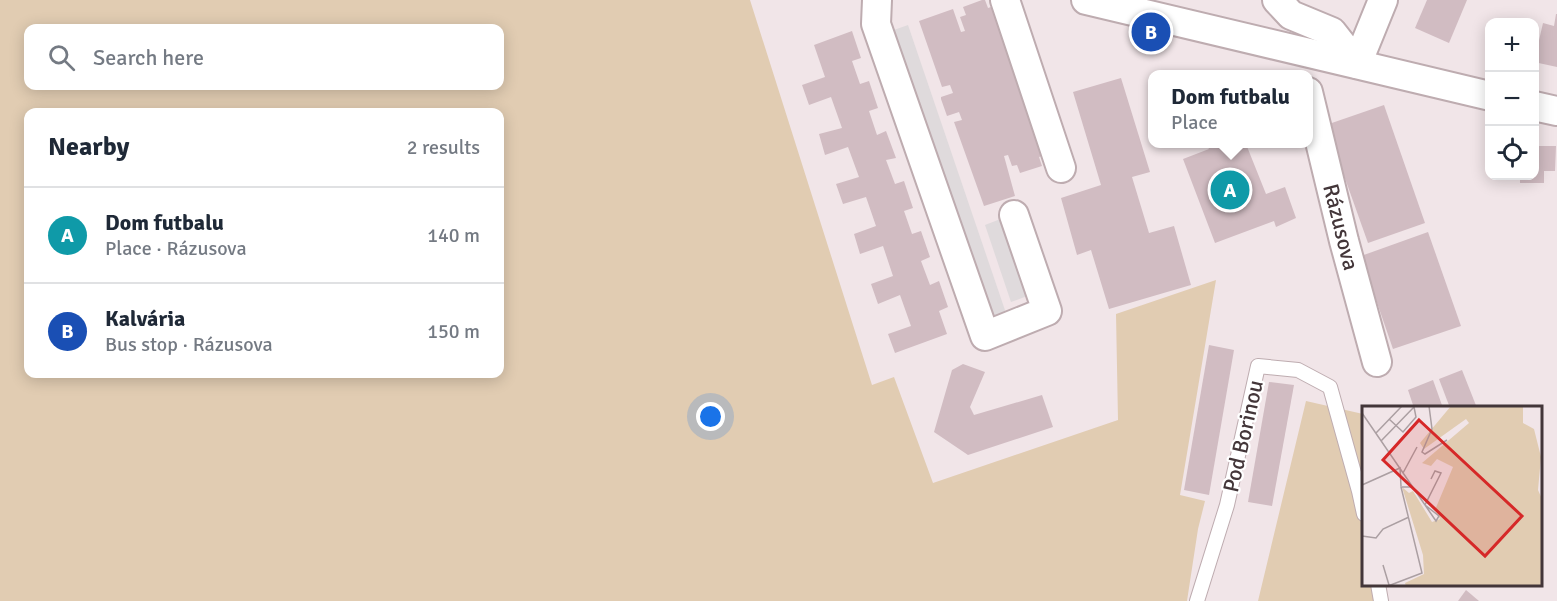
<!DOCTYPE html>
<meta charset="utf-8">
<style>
body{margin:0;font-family:Signika,sans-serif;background:#f6f6f7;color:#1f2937}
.controls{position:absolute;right:18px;top:18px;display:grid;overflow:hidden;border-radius:12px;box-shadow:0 3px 15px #0003}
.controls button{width:54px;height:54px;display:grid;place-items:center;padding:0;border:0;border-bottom:2px solid #e0e1e3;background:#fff;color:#1f2937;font:30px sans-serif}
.you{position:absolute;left:711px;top:417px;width:21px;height:21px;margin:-15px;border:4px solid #fff;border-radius:50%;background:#1a73e8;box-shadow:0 0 0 9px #1a73e833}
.badge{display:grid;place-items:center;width:39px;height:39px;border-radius:50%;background:#ea580c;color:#fff;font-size:20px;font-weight:700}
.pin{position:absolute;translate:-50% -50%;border:3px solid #fff;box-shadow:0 2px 6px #0006}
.popup{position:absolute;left:1148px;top:70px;width:165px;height:78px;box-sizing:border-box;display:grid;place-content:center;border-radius:12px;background:#fff;filter:drop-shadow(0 2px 4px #0005);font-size:20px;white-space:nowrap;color:#747a83}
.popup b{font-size:22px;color:#1f2937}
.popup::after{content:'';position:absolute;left:50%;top:100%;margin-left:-12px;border:12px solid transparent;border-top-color:#fff}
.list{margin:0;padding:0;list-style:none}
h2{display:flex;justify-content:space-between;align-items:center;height:78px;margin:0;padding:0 24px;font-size:26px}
h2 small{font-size:20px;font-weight:400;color:#747a83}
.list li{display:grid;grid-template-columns:39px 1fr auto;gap:18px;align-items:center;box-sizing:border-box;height:96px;padding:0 24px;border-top:2px solid #e0e1e3}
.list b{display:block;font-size:22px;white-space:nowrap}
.list p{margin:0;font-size:20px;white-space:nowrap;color:#747a83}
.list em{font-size:20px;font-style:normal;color:#747a83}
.icon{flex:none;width:33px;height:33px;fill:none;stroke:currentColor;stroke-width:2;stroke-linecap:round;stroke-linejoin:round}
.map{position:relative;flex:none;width:1557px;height:601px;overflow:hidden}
.search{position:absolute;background:#fff;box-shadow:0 3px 15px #0003;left:24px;top:24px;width:480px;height:66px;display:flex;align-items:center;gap:15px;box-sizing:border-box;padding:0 21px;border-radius:12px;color:#747a83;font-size:22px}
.panel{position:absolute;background:#fff;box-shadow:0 3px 15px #0003;left:24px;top:108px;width:480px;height:270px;border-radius:12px}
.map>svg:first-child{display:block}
.green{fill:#e1ccb2;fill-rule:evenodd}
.parking{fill:#dfdadc}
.building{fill:#d1bcc2}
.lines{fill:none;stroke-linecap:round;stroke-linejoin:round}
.lane-casing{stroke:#beacb0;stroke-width:16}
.street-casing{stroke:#beacb0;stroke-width:32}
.lane{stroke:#fff;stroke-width:14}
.street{stroke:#fff;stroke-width:28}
.labels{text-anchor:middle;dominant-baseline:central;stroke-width:4.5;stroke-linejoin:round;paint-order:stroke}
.street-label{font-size:22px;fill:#433639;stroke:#fff}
.inset-road{fill:none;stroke:#ab9fa2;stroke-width:1.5}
.view{fill:#d62828;fill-opacity:0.15;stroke:#d62828;stroke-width:3}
.inset-edge{fill:none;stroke:#433639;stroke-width:3}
</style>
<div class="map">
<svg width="1557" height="601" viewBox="0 0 1557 601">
<rect width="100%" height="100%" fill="#f1e5e8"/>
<!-- green -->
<g class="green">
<path d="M0,0H750L872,385L894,377L933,483L1118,420L1116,314L1216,280L1180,495L1205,501L1198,529L1187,601H0ZM28,28H500V86H28ZM28,112H500V374H28Z"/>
<path d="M1306,401L1363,414L1364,584L1378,585V601H1258Z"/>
</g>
<!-- parking -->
<g class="parking">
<path d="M908,25L1008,319L992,324L891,31Z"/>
<path d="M1003,218L1030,295L1011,302L985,225Z"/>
</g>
<!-- building -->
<g class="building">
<path d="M982,0H985L988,8L994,6L1045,155L1039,157L1042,166L1020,173L1017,165L1012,166L1008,155L1004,156L1015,196L984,206L954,122L962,120L959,112L947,116L941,99V97L953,93L950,85L942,87L919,21L953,9L961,32L965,31L960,17L966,15L963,7Z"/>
<path d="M1427,0H1467L1449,43L1415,28Z"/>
<path d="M1556,14H1557V67L1534,62L1543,23L1554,26Z"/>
<path d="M852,31L861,58L852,61L860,84L869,81L878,108L869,111L877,135L886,131L896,158L886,160L895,184L904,181L913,208L904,211L912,234L921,231L930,257L921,261L930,285L939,281L948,307L939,311L947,334L895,353L888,334L911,326L900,295L878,304L871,284L893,276L883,246L860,254L854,234L876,226L866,197L843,204L836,184L859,177L848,147L825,155L819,134L842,128L831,97L809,105L802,85L825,77L814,45Z"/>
<path d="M1121,78L1150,172L1132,177L1149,233L1174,226L1191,285L1109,309L1091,250L1077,255L1061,198L1101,185L1073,92Z"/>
<path d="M1384,105L1425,223L1368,243L1326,125Z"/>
<path d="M1206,144H1217L1218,145L1223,144H1246L1266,194L1285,187L1296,218L1276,227L1274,221L1215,243L1183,159L1209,149Z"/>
<path d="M1534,146H1556L1555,171H1544V183H1520V176H1534Z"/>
<path d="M1428,232L1461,326L1393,349L1361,256Z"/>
<path d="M1209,345L1234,350L1209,495L1184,490Z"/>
<path d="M963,364L985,372L970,407L974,415L1042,395L1053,427L968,455L934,432L952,370Z"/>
<path d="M1462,370L1477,408H1450L1439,379Z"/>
<path d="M1433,380L1443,408H1414L1408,390Z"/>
<path d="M1269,382L1294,385L1272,506L1248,502Z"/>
<path d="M1466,590L1479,601H1458Z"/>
</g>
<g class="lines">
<!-- lane casing -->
<g class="lane-casing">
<g id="lane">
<path d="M1378,584L1381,601"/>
<path d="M1197,601L1227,505L1258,366L1298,370L1330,387L1359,491L1364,514"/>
</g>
</g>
<!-- street casing -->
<g class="street-casing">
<g id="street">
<path d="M877,0L876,24L985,336L1047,311L1014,215"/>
<path d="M1005,0L1061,168"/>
<path d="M1086,0L1490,96"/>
<path d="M1277,0L1291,15L1332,32L1357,64L1383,0"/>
<path d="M1308,92L1344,241L1377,362"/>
<path d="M1534,106L1557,111"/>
</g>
</g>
<!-- lane -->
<use href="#lane" class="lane"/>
<!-- street -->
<use href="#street" class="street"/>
</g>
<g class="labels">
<!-- street labels -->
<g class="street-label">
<text transform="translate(1341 227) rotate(76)">Rázusova</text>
<text transform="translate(1243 436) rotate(-77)">Pod Borinou</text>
</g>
</g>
<!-- overview -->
<g transform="translate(1362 406)">
<rect width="180" height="180" fill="#f1e5e8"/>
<path d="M89,0H161V17L172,23L179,51L176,84L180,93V180H44L43,177L62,168L61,149L40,81L47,87L51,85L70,116L78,113L73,104L91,61L75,53L69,60L60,57L107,17L104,13L62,43L58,37Z" fill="#e1ccb2"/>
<path class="inset-road" d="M67,0L70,23L60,46L63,48L85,34M0,7L63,99L77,110L74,115L63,99L79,67L73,65L69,73M27,13L41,26L54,11L52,1M14,27L40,0M19,35L52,1M41,67L55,41M0,79L38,62L39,80M0,130L14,132L21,123L47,111M21,159L27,179M26,180L60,167L39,81H50"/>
<path class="view" d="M57,14L160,110L123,150L21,54Z"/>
<rect width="180" height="180" class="inset-edge"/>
</g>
</svg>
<div class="controls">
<button>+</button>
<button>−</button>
<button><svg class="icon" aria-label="locate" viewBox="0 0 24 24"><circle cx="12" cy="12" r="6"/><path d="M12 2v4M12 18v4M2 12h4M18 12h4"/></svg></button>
</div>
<div class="you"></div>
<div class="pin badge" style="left:1230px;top:190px;background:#0f9aa8">A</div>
<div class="popup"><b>Dom futbalu</b>Place</div>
<div class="pin badge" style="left:1151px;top:32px;background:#1a4fb4">B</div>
<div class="search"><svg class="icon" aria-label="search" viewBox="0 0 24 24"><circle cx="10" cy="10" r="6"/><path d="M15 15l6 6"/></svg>Search here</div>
<section class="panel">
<h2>Nearby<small>2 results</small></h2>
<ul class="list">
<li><span class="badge" style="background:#0f9aa8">A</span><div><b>Dom futbalu</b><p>Place · Rázusova</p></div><em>140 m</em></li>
<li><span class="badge" style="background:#1a4fb4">B</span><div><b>Kalvária</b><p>Bus stop · Rázusova</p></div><em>150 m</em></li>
</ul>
</section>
</div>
